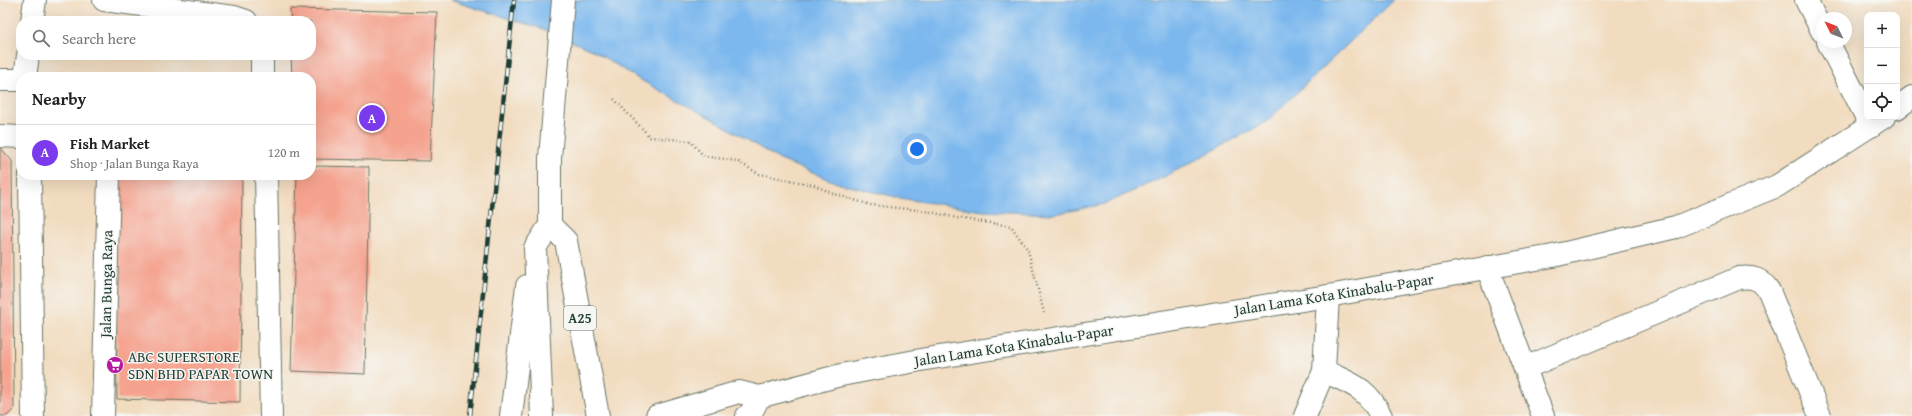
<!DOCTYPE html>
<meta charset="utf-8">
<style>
body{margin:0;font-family:"Gentium Book Plus",serif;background:#f6f6f6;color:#222}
.controls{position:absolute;right:12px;top:12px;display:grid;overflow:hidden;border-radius:8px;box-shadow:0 4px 16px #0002}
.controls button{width:36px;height:36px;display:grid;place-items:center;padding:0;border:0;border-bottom:1px solid #e0e0e0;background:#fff;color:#222;font:20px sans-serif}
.compass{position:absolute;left:1816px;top:12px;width:36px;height:36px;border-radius:50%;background:#fff;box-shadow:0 4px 16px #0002;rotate:312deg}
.you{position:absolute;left:917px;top:149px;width:14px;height:14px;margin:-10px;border:3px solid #fff;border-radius:50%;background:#1a73e8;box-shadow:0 0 0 6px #1a73e833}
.badge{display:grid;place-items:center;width:26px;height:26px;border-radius:50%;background:#7c3aed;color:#fff;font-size:13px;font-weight:700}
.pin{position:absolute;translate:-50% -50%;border:2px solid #fff;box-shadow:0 1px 4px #0006}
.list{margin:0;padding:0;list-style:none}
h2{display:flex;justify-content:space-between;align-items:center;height:52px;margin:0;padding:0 16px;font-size:17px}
h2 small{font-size:13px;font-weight:400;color:#767676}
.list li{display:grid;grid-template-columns:26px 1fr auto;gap:12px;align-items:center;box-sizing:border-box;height:56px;padding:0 16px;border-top:1px solid #e0e0e0}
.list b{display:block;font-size:15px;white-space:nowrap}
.list p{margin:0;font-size:13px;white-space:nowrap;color:#767676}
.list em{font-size:13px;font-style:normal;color:#767676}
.icon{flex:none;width:22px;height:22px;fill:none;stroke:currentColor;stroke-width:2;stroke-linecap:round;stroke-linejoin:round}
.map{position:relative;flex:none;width:1912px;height:416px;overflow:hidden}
.search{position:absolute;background:#fff;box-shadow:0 4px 16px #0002;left:16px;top:16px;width:300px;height:44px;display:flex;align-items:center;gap:10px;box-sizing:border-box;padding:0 14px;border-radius:16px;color:#767676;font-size:15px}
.panel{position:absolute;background:#fff;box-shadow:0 4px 16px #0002;left:16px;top:72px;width:300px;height:108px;border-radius:16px}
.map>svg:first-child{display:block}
.water{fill:#7bb8ee;stroke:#4d7a91}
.building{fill:#f5a28e}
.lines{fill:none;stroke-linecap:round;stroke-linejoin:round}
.minor-casing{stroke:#697565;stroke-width:24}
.major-casing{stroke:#697565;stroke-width:24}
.path{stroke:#697565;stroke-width:2.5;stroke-dasharray:1 3;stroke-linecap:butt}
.minor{stroke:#fff;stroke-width:22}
.major{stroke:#fff;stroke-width:22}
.rail-casing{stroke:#1f3d34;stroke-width:4.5}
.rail{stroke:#f6f6f2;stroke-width:3;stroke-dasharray:9;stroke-linecap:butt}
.labels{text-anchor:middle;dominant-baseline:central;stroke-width:3;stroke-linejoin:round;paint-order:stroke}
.shield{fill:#f6f6f2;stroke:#60746d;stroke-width:1}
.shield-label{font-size:14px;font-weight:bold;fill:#1f3d34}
.street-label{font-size:15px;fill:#1f3d34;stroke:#f6f6f2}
.poi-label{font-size:15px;fill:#1f3d34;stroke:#f6f6f2;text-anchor:start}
</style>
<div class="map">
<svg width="1912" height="416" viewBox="0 0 1912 416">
<rect width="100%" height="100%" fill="#f6f6f2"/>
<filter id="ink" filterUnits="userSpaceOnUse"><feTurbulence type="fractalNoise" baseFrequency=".025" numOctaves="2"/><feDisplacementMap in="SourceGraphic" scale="8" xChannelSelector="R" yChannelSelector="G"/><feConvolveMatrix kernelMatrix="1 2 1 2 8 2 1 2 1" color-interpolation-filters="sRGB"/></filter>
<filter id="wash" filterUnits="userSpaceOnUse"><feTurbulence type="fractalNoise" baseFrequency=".012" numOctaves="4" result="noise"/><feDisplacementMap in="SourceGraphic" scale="16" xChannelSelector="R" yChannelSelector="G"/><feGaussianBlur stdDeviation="0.9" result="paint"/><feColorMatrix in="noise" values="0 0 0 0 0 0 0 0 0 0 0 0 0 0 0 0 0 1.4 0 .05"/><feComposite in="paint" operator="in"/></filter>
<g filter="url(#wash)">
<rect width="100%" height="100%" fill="#f2dcbf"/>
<!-- water -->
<path class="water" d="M449,0H1394L1266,122L1168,175L1105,204L1055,214L983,211L905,199L840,184L780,160L723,125L637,78L594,51L543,29Z"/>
<g id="blocks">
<!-- building -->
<g class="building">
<path d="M290,9L437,12L430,161L311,159V77H292L291,55H311V21H291Z"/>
<path d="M0,147L12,161L14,409L7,416H0Z"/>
<path d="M311,166L369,167L365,374L291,371L297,175H311Z"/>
<path d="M116,175H242L240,402L117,399Z"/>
</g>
</g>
</g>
<g filter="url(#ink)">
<use href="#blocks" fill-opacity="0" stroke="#697565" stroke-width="1"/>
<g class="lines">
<!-- minor casing -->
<g class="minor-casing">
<g id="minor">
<path d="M104,0L234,17L246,21"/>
<path d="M1806,0L1822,31"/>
<path d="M32,21L35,0"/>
<path d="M1828,42L1871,126"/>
<path d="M25,77L28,55"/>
<path d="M262,77V55"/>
<path d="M0,80H21"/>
<path d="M0,136L21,137"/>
<path d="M30,175L33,416"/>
<path d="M266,175L271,416"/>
<path d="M1487,267L1543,416"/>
<path d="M1525,368L1739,278C1753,276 1761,279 1769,291L1820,416"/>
<path d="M1324,371C1351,384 1367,387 1381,416"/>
<path d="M103,416L109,175"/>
<path d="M1305,416L1324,371L1328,296"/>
</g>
</g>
<!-- major casing -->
<g class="major-casing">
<g id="major">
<path d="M1897,108L1912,97"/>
<path d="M550,225L566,241L598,416"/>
<path d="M511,416L527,286"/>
<path d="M542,416L535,248L550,225V158L563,0"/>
<path d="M657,416L739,392L759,397L841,375L926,359L1328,296L1553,256L1676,227L1777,186L1884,117"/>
<path d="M747,416L751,413L759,397"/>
</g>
</g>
<!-- path -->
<path class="path" d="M614,99L650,137L690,141L704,156L737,161L759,174L814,185L834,194L871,205L926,211L957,218L1011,226L1028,250L1044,313"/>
<!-- minor -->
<use href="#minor" class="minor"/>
<!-- major -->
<use href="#major" class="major"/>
<!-- rail casing -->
<g class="rail-casing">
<path id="rail" d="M470,416L514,0"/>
</g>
<!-- rail -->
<use href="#rail" class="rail"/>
</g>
</g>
<!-- icons -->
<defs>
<g id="supermarket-disc" transform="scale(0.9)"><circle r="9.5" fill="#b5179e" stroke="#f6f6f2"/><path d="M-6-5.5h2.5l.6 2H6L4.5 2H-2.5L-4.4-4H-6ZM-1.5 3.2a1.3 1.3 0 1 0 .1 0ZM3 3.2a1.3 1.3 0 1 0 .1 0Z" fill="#fff"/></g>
</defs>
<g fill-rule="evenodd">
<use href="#supermarket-disc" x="115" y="365"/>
</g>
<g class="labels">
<!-- shield labels -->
<rect class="shield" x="564" y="306" width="32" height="24" rx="3"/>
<g class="shield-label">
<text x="580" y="318">A25</text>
</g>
<!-- street labels -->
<g class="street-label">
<text transform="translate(106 284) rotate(-89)">Jalan Bunga Raya</text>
<text transform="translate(1334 294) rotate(-9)">Jalan Lama Kota Kinabalu-Papar</text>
<text transform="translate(1014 345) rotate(-9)">Jalan Lama Kota Kinabalu-Papar</text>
</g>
<!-- poi labels -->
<g class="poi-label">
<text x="128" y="356">ABC SUPERSTORE<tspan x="128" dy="17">SDN BHD PAPAR TOWN</tspan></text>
</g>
</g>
</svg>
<div class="controls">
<button>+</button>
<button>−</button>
<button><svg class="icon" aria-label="locate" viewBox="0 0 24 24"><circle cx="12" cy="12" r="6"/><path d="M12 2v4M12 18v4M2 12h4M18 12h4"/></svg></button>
</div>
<svg class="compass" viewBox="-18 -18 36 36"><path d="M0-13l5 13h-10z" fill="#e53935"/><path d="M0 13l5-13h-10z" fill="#767676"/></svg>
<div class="you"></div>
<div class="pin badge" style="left:372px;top:118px">A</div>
<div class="search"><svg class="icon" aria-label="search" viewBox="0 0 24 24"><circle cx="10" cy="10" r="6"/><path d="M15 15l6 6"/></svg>Search here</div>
<section class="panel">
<h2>Nearby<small></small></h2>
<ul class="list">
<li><span class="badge">A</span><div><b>Fish Market</b><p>Shop · Jalan Bunga Raya</p></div><em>120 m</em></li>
</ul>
</section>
</div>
